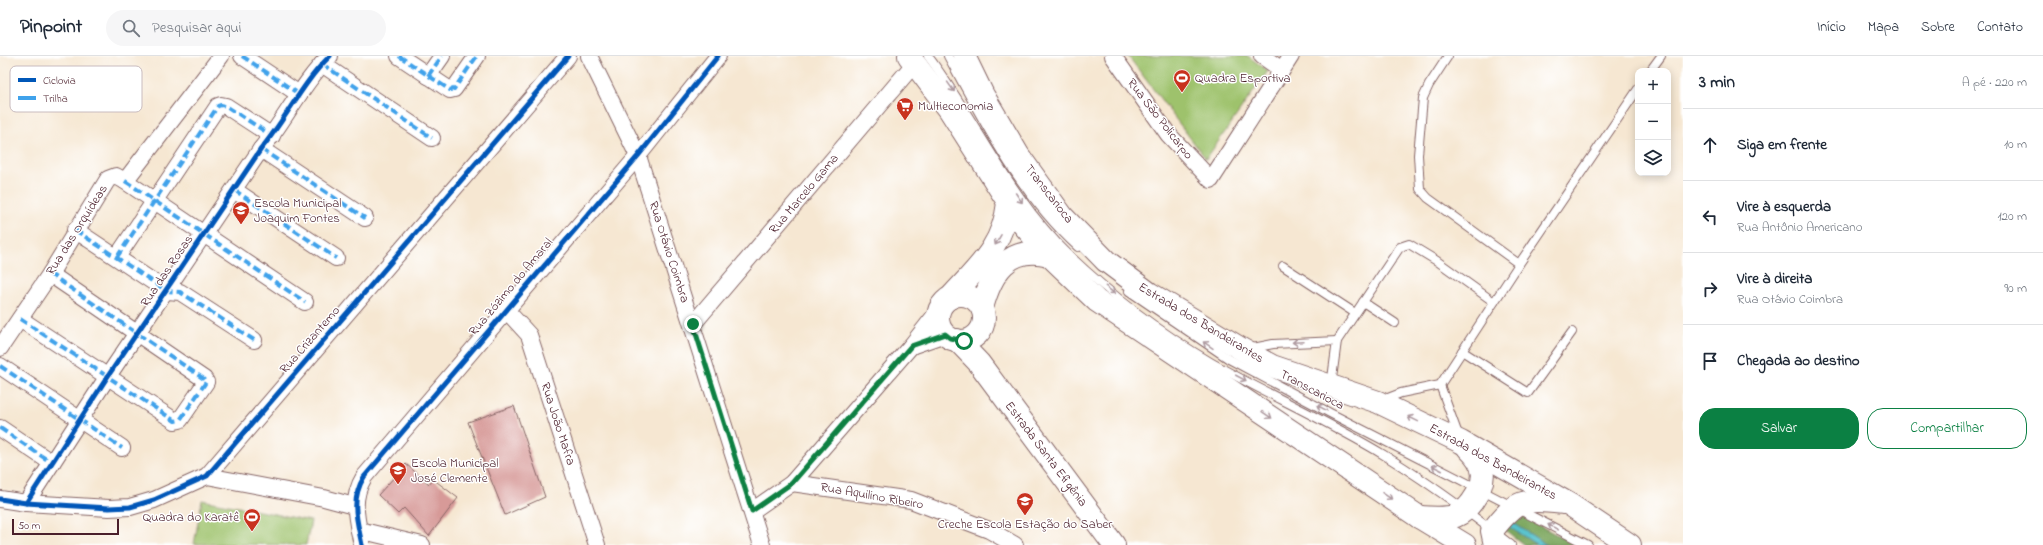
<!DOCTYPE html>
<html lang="pt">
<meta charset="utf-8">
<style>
body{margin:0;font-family:"Indie Flower",sans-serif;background:#f6f6f7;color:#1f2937}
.controls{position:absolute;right:12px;top:12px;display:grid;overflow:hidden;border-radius:8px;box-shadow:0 2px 10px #0003}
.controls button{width:36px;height:36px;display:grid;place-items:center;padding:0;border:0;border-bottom:1px solid #e0e1e3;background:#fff;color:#1f2937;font:20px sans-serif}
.scale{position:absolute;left:12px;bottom:10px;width:107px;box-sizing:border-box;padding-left:4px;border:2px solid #4a1f2b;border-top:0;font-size:11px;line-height:14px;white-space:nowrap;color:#4a1f2b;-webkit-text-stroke:3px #fff;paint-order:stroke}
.stop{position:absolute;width:12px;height:12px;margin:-9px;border:3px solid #0b8043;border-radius:50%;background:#fff}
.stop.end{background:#0b8043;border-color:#fff;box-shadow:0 1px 4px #0008}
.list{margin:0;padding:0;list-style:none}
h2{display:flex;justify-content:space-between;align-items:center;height:52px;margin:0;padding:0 16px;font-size:17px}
h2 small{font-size:13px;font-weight:400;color:#747a83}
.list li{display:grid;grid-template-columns:26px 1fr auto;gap:12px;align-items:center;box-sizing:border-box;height:72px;padding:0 16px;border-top:1px solid #e0e1e3}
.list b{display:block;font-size:15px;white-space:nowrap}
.list p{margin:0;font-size:13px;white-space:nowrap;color:#747a83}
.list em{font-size:13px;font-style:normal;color:#747a83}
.actions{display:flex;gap:8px;padding:12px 16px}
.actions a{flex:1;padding:9px 0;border:1px solid #0b8043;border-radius:16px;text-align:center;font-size:14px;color:#0b8043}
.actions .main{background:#0b8043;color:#fff}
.icon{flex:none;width:22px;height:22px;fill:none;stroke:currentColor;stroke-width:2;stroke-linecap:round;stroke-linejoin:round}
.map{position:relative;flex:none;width:1683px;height:489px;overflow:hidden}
header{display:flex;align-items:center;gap:24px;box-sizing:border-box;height:56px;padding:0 20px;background:#fff;border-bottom:1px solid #e0e1e3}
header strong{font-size:19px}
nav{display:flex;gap:22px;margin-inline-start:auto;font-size:14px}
.search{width:280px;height:36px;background:#f6f6f7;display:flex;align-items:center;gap:10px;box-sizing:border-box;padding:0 14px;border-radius:22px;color:#747a83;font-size:15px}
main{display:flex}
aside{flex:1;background:#fff}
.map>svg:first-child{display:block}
.green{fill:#9ec26c;stroke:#74704c}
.forest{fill:#7ea860;stroke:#646446}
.water{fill:#56c3cd;stroke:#50717c}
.building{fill:#d79a98}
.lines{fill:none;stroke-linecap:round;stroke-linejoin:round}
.lane-casing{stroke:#866565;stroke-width:10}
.street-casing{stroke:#866565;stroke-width:18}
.secondary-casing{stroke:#866565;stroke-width:24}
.primary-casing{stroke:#866565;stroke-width:24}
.lane{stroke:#fff;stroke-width:8}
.street{stroke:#fff;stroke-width:16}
.secondary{stroke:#fff;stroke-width:22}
.primary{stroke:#fff;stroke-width:22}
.quiet{stroke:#40a2eb;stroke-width:4;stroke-dasharray:8 4;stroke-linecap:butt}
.cycleway-casing{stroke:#fff;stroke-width:8}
.cycleway{stroke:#0057b8;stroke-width:5}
.oneway{stroke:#ae9aa0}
.route{stroke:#0b8043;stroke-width:5}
.labels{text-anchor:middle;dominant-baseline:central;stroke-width:3;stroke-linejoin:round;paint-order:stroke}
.poi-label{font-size:13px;fill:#4a1f2b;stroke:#fff;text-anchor:start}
.street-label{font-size:13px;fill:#4a1f2b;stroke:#fff}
.key{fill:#fff;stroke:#c9bcbf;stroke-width:1}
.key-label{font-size:11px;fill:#4a1f2b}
</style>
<header>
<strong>Pinpoint</strong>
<div class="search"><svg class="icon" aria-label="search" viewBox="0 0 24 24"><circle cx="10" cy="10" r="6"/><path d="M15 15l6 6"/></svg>Pesquisar aqui</div>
<nav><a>Início</a><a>Mapa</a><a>Sobre</a><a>Contato</a></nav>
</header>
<main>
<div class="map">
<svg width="1683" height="489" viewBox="0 0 1683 489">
<rect width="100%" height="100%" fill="#fff"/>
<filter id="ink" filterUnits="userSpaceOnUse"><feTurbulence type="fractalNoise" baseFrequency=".025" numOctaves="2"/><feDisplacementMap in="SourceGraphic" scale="8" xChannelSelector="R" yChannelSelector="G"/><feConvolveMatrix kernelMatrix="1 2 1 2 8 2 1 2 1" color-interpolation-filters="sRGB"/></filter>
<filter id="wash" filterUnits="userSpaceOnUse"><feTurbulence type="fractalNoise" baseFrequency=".012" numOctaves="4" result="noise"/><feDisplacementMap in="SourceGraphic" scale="16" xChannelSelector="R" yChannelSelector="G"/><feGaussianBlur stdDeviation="0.9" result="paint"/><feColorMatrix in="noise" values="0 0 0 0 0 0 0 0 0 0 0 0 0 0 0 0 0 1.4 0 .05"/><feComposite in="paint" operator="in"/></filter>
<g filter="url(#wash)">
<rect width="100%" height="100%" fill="#f6e7d2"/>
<!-- green -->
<g class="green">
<path d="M1128,0H1248L1268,15L1206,103Z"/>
<path d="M202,444L311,465L306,489L194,488Z"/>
</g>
<!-- forest -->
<path class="forest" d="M1513,456L1577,489H1524L1505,474Z"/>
<!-- water -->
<path class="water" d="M1512,466L1547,489H1537L1509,471Z"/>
<g id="blocks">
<!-- building -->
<g class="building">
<path d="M514,350L545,441L505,459L468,366Z"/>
<path d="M406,408L429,428L433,423L458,442L429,480L404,452L398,458L378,439Z"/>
</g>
</g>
</g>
<g filter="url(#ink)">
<use href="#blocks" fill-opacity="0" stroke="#866565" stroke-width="1"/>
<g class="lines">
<!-- lane casing -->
<g class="lane-casing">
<g id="lane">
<path d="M928,0C977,65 1009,142 1069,199C1112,240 1161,277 1212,307C1269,339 1328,365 1384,399C1428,426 1470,457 1511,489"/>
<path d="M948,0C984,67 1021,139 1078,191"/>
<path d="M1448,0L1429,29L1423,42L1418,99L1420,133L1428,142L1519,208"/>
<path d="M1650,15L1661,0"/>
<path d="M1283,210L1355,257"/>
<path d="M1129,235L1229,303L1330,357L1588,489"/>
<path d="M1363,246L1395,267"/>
<path d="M1248,293L1273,288L1337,285"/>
<path d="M1462,295L1528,337L1572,276"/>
<path d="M1440,329L1459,381"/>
<path d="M1331,330L1337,285L1400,191L1409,188L1437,205L1494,246"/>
<path d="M1383,344L1401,337L1440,329L1519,208L1638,33"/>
</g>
</g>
<!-- street casing -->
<g class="street-casing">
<g id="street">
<path d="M242,0L299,38"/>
<path d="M399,0L450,34L454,33L477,0"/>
<path d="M589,0L638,100L762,489"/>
<path d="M1113,0L1168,78L1211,124L1291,0"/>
<path d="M1262,0L1282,14"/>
<path d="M322,8L432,82"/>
<path d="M428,20L442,0"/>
<path d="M261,93L365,162"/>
<path d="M125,125L305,246"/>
<path d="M234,134L336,202"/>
<path d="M75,174L167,235L180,236L254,284"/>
<path d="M117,201L218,50L221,49L226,50L272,80"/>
<path d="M506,254L529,279L597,489"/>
<path d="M20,263L175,365L180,364L204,329L206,326L204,323L50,218"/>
<path d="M693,268L914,8"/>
<path d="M911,290L945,278"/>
<path d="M0,292L50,218L108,123L116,120L125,125L221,0"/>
<path d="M0,310L122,392"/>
<path d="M0,372L52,407"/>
<path d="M207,420L324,442L354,450"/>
<path d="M792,427L911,444L989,474L1015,489"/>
<path d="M0,443L26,447L109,452L130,451L154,444L207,420L568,0"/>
<path d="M26,447L108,320L261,93C286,63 302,27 330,0"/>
<path d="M752,455L792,427L911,290L940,253"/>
<path d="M359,474L422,489"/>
<path d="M362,489C357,464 350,444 364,421L638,100L718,0"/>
</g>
</g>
<!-- secondary casing -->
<g class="secondary-casing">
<g id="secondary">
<circle cx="961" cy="262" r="23"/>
<path d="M950,242C978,211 1003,191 1008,147"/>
<path d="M982,252C991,218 1008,188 1049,199"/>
<path d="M957,284L979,307L1114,489"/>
</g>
</g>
<!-- primary casing -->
<g class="primary-casing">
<g id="primary">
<path d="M909,0L949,53L1021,166L1049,199L1097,245L1419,461L1465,489"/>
<path d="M964,0L983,39L1019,100L1063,161L1106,205L1149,237L1243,294L1272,310L1378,346L1461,386L1569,448L1630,489"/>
<path d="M1419,461C1432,462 1444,463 1456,460C1464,457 1467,452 1472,446C1487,425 1487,410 1468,392"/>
<path d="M1495,489L1492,475C1517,442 1524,443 1563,447"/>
</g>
</g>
<!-- lane -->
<use href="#lane" class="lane"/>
<!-- street -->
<use href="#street" class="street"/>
<!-- secondary -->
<use href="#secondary" class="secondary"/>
<!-- primary -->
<use href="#primary" class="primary"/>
<!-- quiet -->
<g class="quiet">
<path d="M242,0L299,38"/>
<path d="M399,0L450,34L454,33L477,0"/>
<path d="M322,8L432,82"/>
<path d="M428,20L442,0"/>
<path d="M261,93L365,162"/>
<path d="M125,125L305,246"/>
<path d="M234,134L336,202"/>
<path d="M75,174L167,235L180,236L254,284"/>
<path d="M117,201L218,50L221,49L226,50L272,80"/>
<path d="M20,263L175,365L180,364L204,329L206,326L204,323L50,218"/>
<path d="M0,310L122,392"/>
<path d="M0,372L52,407"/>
</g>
<!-- cycleway casing -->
<g class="cycleway-casing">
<g id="cycleway">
<path d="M0,443L26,447L109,452L130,451L154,444L207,420L568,0"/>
<path d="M26,447L108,320L261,93C286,63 302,27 330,0"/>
<path d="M362,489C357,464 350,444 364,421L638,100L718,0"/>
</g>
</g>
<!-- cycleway -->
<use href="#cycleway" class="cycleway"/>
</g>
<!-- one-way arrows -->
<defs><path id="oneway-shaft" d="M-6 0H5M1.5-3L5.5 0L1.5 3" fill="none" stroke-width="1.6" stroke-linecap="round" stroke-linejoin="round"/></defs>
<g class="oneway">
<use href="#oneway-shaft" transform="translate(951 31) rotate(55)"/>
<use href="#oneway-shaft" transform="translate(1019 142) rotate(56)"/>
<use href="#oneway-shaft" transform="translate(998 184) rotate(120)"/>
<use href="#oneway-shaft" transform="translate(1110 234) rotate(39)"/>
<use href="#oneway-shaft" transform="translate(1298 286) rotate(177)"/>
<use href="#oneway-shaft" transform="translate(1208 289) rotate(-146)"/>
<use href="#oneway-shaft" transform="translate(1241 322) rotate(28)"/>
<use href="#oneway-shaft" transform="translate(1322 352) rotate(-152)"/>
<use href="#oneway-shaft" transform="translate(1267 359) rotate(34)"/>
<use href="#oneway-shaft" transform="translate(1413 363) rotate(-154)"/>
<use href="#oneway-shaft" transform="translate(1437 412) rotate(-153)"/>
<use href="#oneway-shaft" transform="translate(1387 440) rotate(34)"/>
<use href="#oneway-shaft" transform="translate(1553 471) rotate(-152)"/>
</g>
</g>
<g class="lines" filter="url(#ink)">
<!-- route -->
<path class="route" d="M693,268L752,455L792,427L911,290L945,278L950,282L964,285"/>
</g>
<!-- icons -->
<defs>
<g id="stadium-pin" transform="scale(0.9)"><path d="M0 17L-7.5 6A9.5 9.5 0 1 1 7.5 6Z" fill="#c8321e" stroke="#fff"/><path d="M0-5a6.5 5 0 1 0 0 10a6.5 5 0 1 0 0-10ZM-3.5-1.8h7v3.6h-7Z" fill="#fff"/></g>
<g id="supermarket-pin" transform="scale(0.9)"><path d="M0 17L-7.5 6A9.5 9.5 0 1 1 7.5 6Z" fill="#c8321e" stroke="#fff"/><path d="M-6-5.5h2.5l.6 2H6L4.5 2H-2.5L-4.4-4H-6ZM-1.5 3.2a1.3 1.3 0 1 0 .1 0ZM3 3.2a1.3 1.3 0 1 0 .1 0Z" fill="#fff"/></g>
<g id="school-pin" transform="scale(0.9)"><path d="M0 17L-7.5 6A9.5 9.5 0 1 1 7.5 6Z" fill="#c8321e" stroke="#fff"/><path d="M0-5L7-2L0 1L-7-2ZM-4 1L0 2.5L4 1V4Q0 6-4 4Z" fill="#fff"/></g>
</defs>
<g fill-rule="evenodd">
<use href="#stadium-pin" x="1182" y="22"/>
<use href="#supermarket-pin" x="905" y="50"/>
<use href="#school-pin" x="241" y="154"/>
<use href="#school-pin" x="398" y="414"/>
<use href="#school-pin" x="1025" y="445"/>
<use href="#stadium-pin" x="252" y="461"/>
</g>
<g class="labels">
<!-- poi labels -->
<g class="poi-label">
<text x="1195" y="22">Quadra Esportiva</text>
<text x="918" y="50">Multieconomia</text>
<text x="254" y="147">Escola Municipal<tspan x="254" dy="15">Joaquim Fontes</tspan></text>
<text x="411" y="407">Escola Municipal<tspan x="411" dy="15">José Clemente</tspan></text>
<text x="239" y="461" text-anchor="end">Quadra do Karatê</text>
<text x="1025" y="468" text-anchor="middle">Creche Escola Estação do Saber</text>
</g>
<!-- street labels -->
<g class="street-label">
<text transform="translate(1160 63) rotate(52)">Rua São Policarpo</text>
<text transform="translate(804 138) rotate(-50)">Rua Marcelo Gama</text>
<text transform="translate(1049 138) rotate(52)">Transcarioca</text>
<text transform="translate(77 174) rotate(-58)">Rua das Orquídeas</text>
<text transform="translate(669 196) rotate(72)">Rua Otávio Coimbra</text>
<text transform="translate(167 215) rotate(-56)">Rua das Rosas</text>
<text transform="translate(511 231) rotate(-50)">Rua Zózimo do Amaral</text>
<text transform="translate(1201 267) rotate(31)">Estrada dos Bandeirantes</text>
<text transform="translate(310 284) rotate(-49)">Rua Crizantemo</text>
<text transform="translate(1312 334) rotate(28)">Transcarioca</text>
<text transform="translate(558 368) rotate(72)">Rua João Mafra</text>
<text transform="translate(1046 398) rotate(53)">Estrada Santa Efigênia</text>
<text transform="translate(1493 406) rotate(29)">Estrada dos Bandeirantes</text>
<text transform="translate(872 440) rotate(10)">Rua Aquilino Ribeiro</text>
</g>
</g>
<!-- legend -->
<rect x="10" y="10" width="132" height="46" rx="6" class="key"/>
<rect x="18" y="22" width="18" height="4" fill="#0057b8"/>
<rect x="18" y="40" width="18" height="4" fill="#40a2eb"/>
<g class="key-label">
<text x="43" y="28">Ciclovia</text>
<text x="43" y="46">Trilha</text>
</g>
</svg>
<div class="controls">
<button>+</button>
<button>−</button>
<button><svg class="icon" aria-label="layers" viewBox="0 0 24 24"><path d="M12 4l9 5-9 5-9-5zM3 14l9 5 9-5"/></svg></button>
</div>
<div class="scale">50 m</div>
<div class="stop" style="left:964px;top:285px"></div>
<div class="stop end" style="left:693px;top:268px"></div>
</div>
<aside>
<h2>3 min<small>A pé · 220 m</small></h2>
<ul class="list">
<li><svg class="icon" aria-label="ahead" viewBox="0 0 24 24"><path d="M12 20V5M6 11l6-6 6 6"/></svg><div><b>Siga em frente</b></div><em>10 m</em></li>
<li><svg class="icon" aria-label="left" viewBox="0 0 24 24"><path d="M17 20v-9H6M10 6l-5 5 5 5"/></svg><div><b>Vire à esquerda</b><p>Rua Antônio Americano</p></div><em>120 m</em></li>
<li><svg class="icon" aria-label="right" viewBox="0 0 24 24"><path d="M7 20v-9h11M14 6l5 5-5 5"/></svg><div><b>Vire à direita</b><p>Rua Otávio Coimbra</p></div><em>90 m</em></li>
<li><svg class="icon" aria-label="arrive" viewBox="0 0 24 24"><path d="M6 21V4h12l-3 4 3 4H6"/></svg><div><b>Chegada ao destino</b></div></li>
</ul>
<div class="actions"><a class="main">Salvar</a><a>Compartilhar</a></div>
</aside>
</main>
